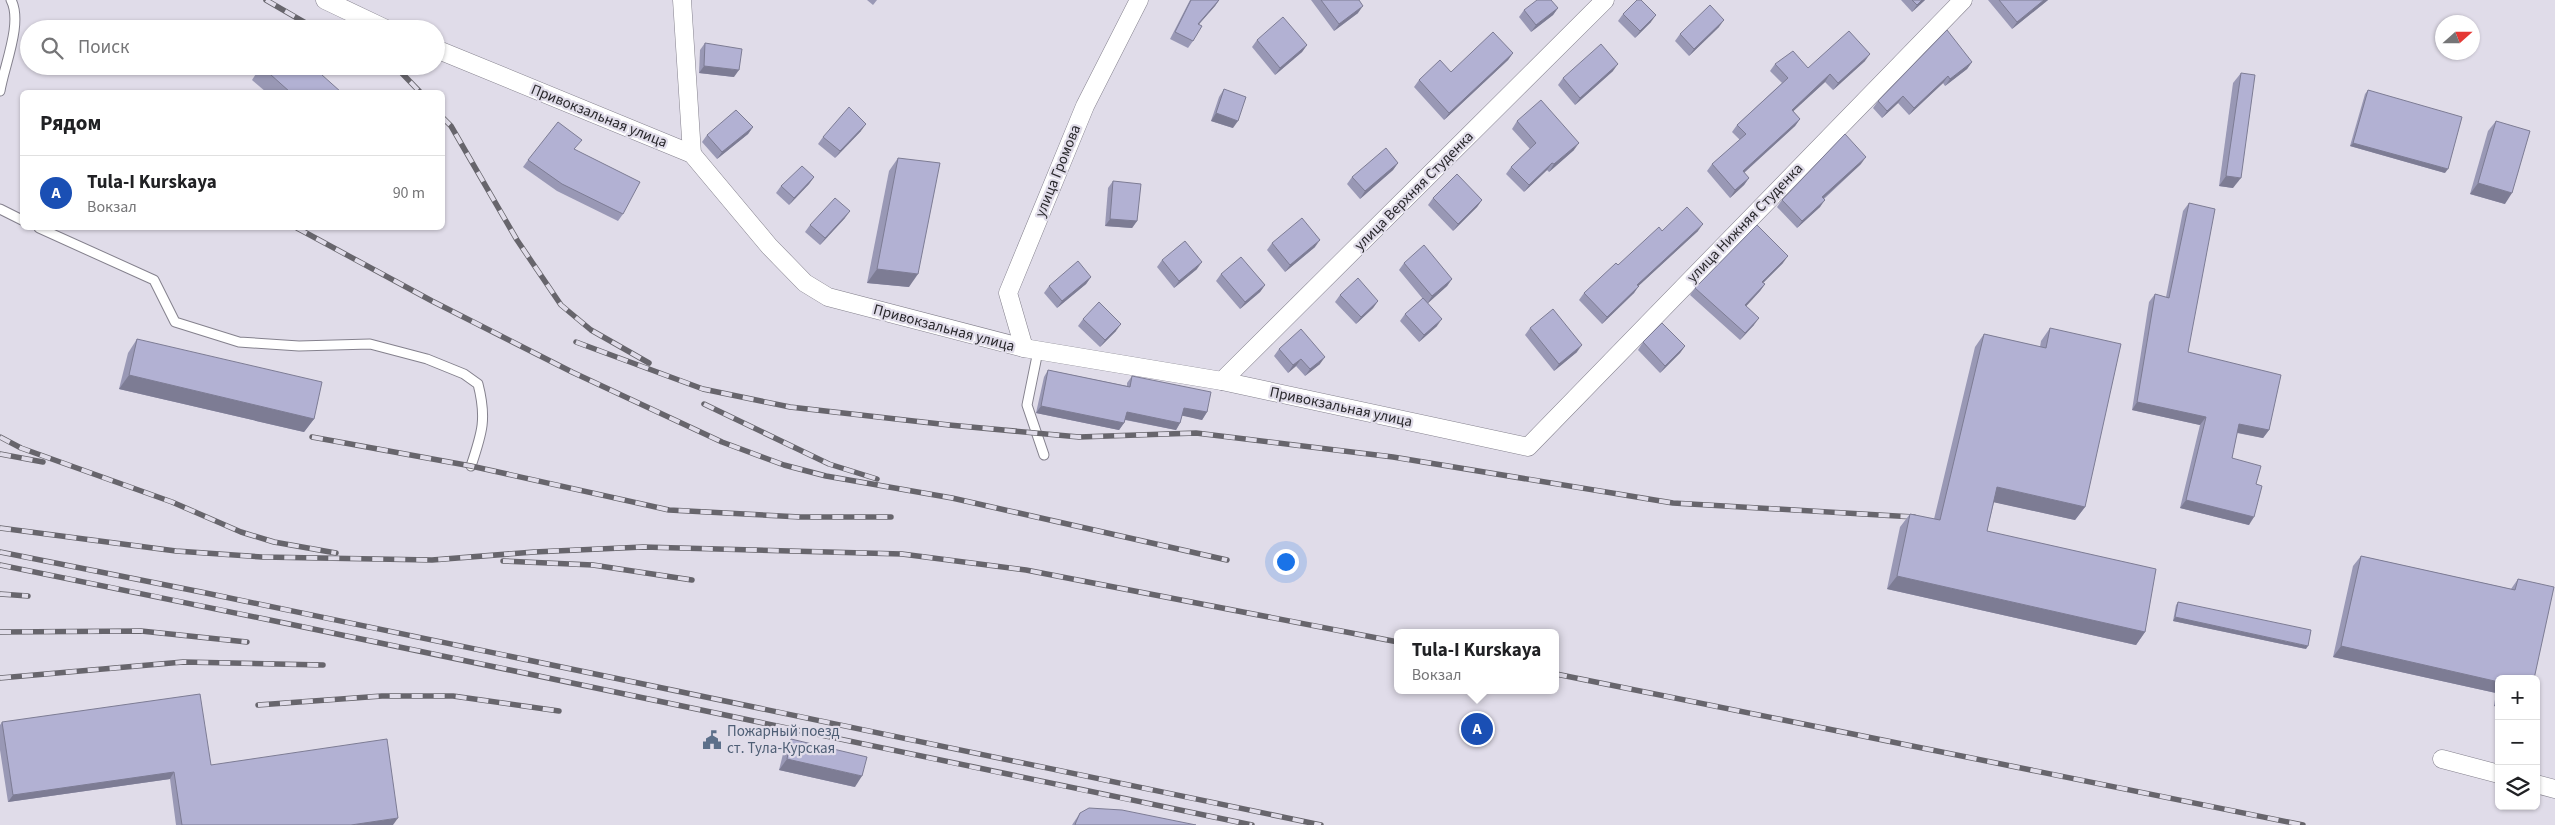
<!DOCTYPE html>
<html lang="ru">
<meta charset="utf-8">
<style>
body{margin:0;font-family:"Source Sans 3",sans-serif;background:#f2f2f2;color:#202124}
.controls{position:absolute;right:15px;bottom:15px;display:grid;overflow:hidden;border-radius:8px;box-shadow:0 1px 4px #0004}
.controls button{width:45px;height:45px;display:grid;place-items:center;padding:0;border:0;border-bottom:1px solid #e0e0e0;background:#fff;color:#202124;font:25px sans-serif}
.compass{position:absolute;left:2435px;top:15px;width:45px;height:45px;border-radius:50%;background:#fff;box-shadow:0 1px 4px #0004;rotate:69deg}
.you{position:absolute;left:1285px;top:561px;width:18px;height:18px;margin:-12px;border:4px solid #fff;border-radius:50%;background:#1a73e8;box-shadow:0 0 0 8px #1a73e833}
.badge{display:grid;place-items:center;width:32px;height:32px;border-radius:50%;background:#2563eb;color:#fff;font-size:16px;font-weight:700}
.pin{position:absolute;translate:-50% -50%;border:2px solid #fff;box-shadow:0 1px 5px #0006}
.popup{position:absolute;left:1394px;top:629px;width:165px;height:65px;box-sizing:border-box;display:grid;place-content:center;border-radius:8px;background:#fff;filter:drop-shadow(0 1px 4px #0005);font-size:16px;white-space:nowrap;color:#757577}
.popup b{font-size:19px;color:#202124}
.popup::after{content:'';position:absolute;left:50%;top:100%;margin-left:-10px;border:10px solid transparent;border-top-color:#fff}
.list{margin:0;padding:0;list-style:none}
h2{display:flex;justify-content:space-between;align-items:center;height:65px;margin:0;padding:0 20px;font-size:21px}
h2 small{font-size:16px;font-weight:400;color:#757577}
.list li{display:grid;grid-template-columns:32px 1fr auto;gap:15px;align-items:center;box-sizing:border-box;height:75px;padding:0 20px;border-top:1px solid #e0e0e0}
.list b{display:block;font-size:19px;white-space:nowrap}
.list p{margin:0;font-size:16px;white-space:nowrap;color:#757577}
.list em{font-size:16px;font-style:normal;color:#757577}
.icon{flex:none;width:28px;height:28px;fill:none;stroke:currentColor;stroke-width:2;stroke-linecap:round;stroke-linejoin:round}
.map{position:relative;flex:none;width:2555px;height:825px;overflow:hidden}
.search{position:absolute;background:#fff;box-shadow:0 1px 4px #0004;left:20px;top:20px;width:425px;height:55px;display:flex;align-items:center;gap:12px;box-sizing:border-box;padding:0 18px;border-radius:28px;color:#757577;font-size:19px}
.panel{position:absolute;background:#fff;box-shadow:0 1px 4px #0004;left:20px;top:90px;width:425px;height:140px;border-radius:8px}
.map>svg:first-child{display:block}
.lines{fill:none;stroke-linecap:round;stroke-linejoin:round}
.lane-casing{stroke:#84818d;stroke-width:11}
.street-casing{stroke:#84818d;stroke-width:19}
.lane{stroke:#fff;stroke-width:9}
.street{stroke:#fff;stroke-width:18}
.rail-casing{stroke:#67656c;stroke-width:5.5}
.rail{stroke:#e0dce9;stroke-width:4;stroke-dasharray:11;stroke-linecap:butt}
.wall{fill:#9998b5}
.shaded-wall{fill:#7d7c94}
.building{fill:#b2b1d3;stroke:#7d7c94}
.labels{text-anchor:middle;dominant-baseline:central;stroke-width:4.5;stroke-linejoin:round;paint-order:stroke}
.street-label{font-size:15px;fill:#29282c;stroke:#e0dce9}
.service-label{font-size:15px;fill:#4e5e75;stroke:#e0dce9;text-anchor:start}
</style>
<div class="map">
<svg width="2555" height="825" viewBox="0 0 2555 825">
<rect width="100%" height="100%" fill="#e0dce9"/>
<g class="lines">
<!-- lane casing -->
<g class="lane-casing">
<g id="lane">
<path d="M0,91C4,66 23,23 11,0"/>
<path d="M0,209L22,220"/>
<path d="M39,228L154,280L175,322L239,342L299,346L370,344L427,359L464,374L478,384C487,419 482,433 471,466"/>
<path d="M1038,351L1027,405L1044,455"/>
</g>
</g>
<!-- street casing -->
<g class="street-casing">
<g id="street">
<path d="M325,0L386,29"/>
<path d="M682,0L692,154"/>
<path d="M436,49L692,154L769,246L805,283L828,297L1024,348L1222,381L1528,447L1963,0"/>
<path d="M1024,348L1008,293L1085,106L1139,0"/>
<path d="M1222,381L1605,0"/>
<path d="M2442,759L2499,774"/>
<path d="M2536,784L2555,789"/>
</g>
</g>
<!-- lane -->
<use href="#lane" class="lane"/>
<!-- street -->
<use href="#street" class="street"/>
<!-- rail casing -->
<g class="rail-casing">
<g id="rail">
<path d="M266,0L316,29"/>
<path d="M395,66L420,92"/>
<path d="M442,117L451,126L517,240L561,305L591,330L649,363"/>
<path d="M297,228L432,301L572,372L722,442L784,465L826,476L952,498L1227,560"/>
<path d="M576,342L703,389L790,407L949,425L1079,437L1196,433L1393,457L1673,503L1914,517"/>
<path d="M704,404L829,464L877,479"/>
<path d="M0,437L21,448L172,502L241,532L274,542L336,553"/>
<path d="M312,437L471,466L669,510L800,517H891"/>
<path d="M0,454L43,462"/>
<path d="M0,528L176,551L262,557L432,560L534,552L643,547L902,554L1026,570L1398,642"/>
<path d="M0,552L201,592L1321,825"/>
<path d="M503,561L593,565L692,580"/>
<path d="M0,565C418,649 835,739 1252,825"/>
<path d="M0,594L28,596"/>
<path d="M0,632L141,631L247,642"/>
<path d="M1556,674L2303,825"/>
<path d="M0,678L183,662L323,665"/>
<path d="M258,705L382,696H453L559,711"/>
</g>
</g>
<!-- rail -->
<use href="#rail" class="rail"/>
</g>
<!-- wall -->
<g class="wall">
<path d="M867,0H877L873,5Z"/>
<path d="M1190,0H1219L1215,6L1199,24L1193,41L1188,48L1170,39Z"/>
<path d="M1311,0H1359L1358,13L1334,31Z"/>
<path d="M1901,0H1925L1912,12Z"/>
<path d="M1988,0H2048L2012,29Z"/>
<path d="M1558,8L1553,15L1531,32L1519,17L1524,10Z"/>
<path d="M1623,14L1651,22L1635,38L1618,21Z"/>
<path d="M1719,27L1689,56L1675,41L1680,34Z"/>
<path d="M1257,40L1307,45L1302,52L1275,75L1252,47Z"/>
<path d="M705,43L734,77L699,73L700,50Z"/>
<path d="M1513,53L1508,60L1444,120L1414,87L1419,80L1451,72Z"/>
<path d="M1865,61L1833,90L1825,82L1793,111L1800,119L1795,126L1744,173L1749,178L1744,185L1730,198L1707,171L1712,164L1740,140L1732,132L1737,125L1782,83L1770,71L1775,64L1808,68Z"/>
<path d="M1972,62L1967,69L1945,86L1943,83L1909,115L1898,103L1882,118L1873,108L1878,101Z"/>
<path d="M261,66L341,92H266L252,80Z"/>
<path d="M1613,71L1575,105L1558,85L1563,78Z"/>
<path d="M2241,73L2233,188L2219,186L2233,83Z"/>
<path d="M1224,89L1233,128L1211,121L1219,97Z"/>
<path d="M2368,90L2445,173L2350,146L2365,94Z"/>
<path d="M1517,121L1574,150L1549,172L1547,170L1524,192L1506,174L1511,167L1530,149L1512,129Z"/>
<path d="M2496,121L2505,204L2470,194L2488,131Z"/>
<path d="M753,127L748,134L717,159L702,142L707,135Z"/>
<path d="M861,131L835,158L818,144L823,137Z"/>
<path d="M575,149L623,214L618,221L557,191L523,167L528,160Z"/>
<path d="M898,158L909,287L867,283L889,171Z"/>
<path d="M1398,163L1393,170L1360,199L1347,184L1352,177Z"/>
<path d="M1861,164L1824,199L1820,207L1797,228L1777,207L1782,200Z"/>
<path d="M814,177L809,184L789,205L776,193L781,186Z"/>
<path d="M1113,181L1137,221L1132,228L1105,226L1108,188Z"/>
<path d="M1433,198L1482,200L1477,207L1453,231L1428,205Z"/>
<path d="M2189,203L2188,352L2269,430L2263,438L2237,433L2232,458L2256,484L2249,525L2180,508L2200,425L2132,410L2149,302L2155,294L2166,297L2183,211Z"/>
<path d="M845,218L820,245L805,232L810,225Z"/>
<path d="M1662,231H1698L1638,286L1634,293L1602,324L1579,300L1584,293Z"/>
<path d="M1272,243L1315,247L1285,272L1267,250Z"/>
<path d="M1162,260L1197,269L1174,288L1157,267Z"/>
<path d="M1404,263L1452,279L1447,286L1428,303L1437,326L1419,342L1400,321L1405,314L1423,299L1399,270Z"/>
<path d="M1783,263L1763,283L1765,284L1760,291L1746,306L1754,325L1740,340L1690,295L1695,288Z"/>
<path d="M1221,274L1265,285L1260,292L1240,309L1216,281Z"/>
<path d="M1091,277L1086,284L1057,308L1044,293L1049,286Z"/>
<path d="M1340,295L1378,301L1373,308L1356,324L1335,302Z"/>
<path d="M1083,319L1116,331L1100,347L1078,326Z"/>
<path d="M1530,328L1577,352L1554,371L1525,335Z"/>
<path d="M2050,328L2085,507L2075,520L1994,502L1987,531L2145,632L2136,645L1887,589L1900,527L1910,514L1934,519L1975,347L1984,334L2040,347L2041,341Z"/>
<path d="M137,339L314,419L304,432L119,389L128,353Z"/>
<path d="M1643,342L1685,346L1680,353L1660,373L1638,350Z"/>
<path d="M1279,349L1320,364L1305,376L1296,366L1288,373L1274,356Z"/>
<path d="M1048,370L1127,386V383L1132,376L1207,412L1202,420L1182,415L1180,423L1176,430L1125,420L1124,423L1119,430L1036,413L1044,377Z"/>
<path d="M2361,556L2511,589L2518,579L2499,679V707L2494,706L2496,693L2333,657L2353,566Z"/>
<path d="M2178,602L2306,649L2173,621L2176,605Z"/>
<path d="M2,722L211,765L393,825H176L170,779L8,802L0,750V725Z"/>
<path d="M791,739L855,787L779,770L784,750Z"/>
<path d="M1080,813L1196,825H1072Z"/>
</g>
<!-- shaded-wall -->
<g class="shaded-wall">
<path d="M1219,0L1215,6L1193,31L1198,24Z"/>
<path d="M1922,0H1925L1912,12L1917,5Z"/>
<path d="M2044,0H2048L2012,29L2017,22Z"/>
<path d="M1363,6L1358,13L1334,31L1339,24Z"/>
<path d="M1558,8L1553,15L1531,32L1536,25Z"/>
<path d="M1656,15L1651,22L1635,38L1640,31Z"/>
<path d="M1724,20L1719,27L1689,56L1694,49Z"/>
<path d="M1307,45L1302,52L1275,75L1280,68Z"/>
<path d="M1513,53L1508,60L1444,120L1449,113Z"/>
<path d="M1870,54L1865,61L1833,90L1838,83Z"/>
<path d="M1972,62L1967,69L1945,86L1950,79Z"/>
<path d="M1618,64L1613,71L1575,105L1580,98Z"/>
<path d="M704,66L739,70L734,77L699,73Z"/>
<path d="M1830,74L1825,82L1787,117L1792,110Z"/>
<path d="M1948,76L1943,83L1909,115L1914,108Z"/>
<path d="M1903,96L1898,103L1882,118L1887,111Z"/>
<path d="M1216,113L1238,121L1233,128L1211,121Z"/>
<path d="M1800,119L1795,126L1738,178L1743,171Z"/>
<path d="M866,124L861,131L835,158L840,151Z"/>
<path d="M753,127L748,134L717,159L722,152Z"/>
<path d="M1579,143L1574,150L1549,172L1554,164Z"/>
<path d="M2353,143L2448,169L2445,173L2350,146Z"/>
<path d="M1866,157L1861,164L1817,204L1822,197Z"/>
<path d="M1398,163L1393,170L1360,199L1365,191Z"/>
<path d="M1552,163L1547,170L1524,192L1529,185Z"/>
<path d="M2226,176L2241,178L2233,188L2219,186Z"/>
<path d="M814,177L809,184L789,205L794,198Z"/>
<path d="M1749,178L1744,185L1730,198L1735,190Z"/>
<path d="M2478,183L2512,193L2505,204L2470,194Z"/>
<path d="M1482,200L1477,207L1453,231L1458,224Z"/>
<path d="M1825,200L1820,207L1797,228L1802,221Z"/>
<path d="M850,211L845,218L820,245L825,238Z"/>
<path d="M1110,219L1137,221L1132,228L1105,226Z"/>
<path d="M1703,224L1698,231L1632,292L1637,285Z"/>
<path d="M1320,240L1315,247L1285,272L1290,265Z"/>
<path d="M1788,256L1783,263L1757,289L1762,282Z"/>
<path d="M1202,262L1197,269L1174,288L1179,281Z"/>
<path d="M877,269L918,274L909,287L867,283Z"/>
<path d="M1091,277L1086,284L1057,308L1062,301Z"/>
<path d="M1452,279L1447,286L1427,304L1432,296Z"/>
<path d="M1765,284L1760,291L1740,313L1745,305Z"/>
<path d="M1265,285L1260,292L1240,309L1245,302Z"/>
<path d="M1639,286L1634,293L1602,324L1607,317Z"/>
<path d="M1378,301L1373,308L1356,324L1361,317Z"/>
<path d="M1759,318L1754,325L1740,340L1745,333Z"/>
<path d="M1442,319L1437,326L1419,342L1424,335Z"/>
<path d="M1121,324L1116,331L1100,347L1105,340Z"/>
<path d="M1582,345L1577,352L1554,371L1559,364Z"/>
<path d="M1685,346L1680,353L1660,373L1665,366Z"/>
<path d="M1325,357L1320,364L1305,376L1310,369Z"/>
<path d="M1301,359L1296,366L1288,373L1293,365Z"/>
<path d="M129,375L314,419L304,432L119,389Z"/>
<path d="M2137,402L2206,417L2200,425L2132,410Z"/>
<path d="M1041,406L1124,423L1119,430L1036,413Z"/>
<path d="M1184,408L1207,412L1202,420L1179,415Z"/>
<path d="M1127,412L1180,423L1176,430L1122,419Z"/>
<path d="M2239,424L2269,430L2263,438L2234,432Z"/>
<path d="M1997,487L2085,507L2075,520L1988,501Z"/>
<path d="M2186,500L2254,517L2249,525L2180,508Z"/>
<path d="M1897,576L2145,632L2136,645L1887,589Z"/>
<path d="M2175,617L2308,646L2306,649L2173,621Z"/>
<path d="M2341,646L2499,682V690L2496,693L2333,657Z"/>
<path d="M2499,699V707L2494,706Z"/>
<path d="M787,759L862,776L855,787L779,770Z"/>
<path d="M174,772L170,779L8,802L13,795Z"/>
<path d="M398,818L393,825H351Z"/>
</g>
<!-- building -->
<g class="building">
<path d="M1191,0H1219L1198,24L1202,26L1193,41L1175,32Z"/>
<path d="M1321,0H1359L1363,6L1339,24Z"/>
<path d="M1537,0H1551L1558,8L1536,25L1524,10Z"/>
<path d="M1637,0H1641L1656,15L1640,31L1623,14Z"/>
<path d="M1912,0H1922L1917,5Z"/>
<path d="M1999,0H2044L2017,22Z"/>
<path d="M1710,5L1724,20L1694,49L1680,34Z"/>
<path d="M1283,17L1307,45L1280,68L1257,40Z"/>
<path d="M1947,30L1972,62L1950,79L1948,76L1914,108L1903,96L1887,111L1878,101Z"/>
<path d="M1849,31L1870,54L1838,83L1830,74L1792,110L1800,119L1743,171L1749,178L1735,190L1712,164L1746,134L1737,125L1788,78L1775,64L1793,51L1808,68Z"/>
<path d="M1493,32L1513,53L1449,113L1419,80L1440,60L1451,72Z"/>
<path d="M705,43L742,49L739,70L704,66Z"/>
<path d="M1601,44L1618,64L1580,98L1563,78Z"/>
<path d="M261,66H312L341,92H290Z"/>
<path d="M2241,73L2255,75L2241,178L2226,176Z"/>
<path d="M1224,89L1246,97L1238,121L1216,113Z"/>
<path d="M2368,90L2462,117L2448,169L2353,143Z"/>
<path d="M1541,100L1579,143L1554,164L1552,163L1529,185L1511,167L1536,143L1517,121Z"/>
<path d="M849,107L866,124L840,151L823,137Z"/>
<path d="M736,110L753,127L722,152L707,135Z"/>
<path d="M2496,121L2530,131L2512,193L2478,183Z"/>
<path d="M558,122L582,140L574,149L640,182L623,214L562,184L528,160Z"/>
<path d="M1845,134L1866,157L1822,197L1825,200L1802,221L1782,200Z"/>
<path d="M1386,148L1398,163L1365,191L1352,177Z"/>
<path d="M898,158L940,163L918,274L877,269Z"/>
<path d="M802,166L814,177L794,198L781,186Z"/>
<path d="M1457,174L1482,200L1458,224L1433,198Z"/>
<path d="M1113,181L1141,184L1137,221L1110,219Z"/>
<path d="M835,198L850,211L825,238L810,225Z"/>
<path d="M2189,203L2215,209L2188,352L2281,375L2269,430L2239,424L2232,458L2261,466L2256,484L2262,486L2254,517L2186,500L2206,417L2137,402L2155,294L2169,298Z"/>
<path d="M1687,207L1703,224L1637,285L1639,286L1607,317L1584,293L1616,263L1618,265L1659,227L1662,231Z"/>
<path d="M1302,218L1320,240L1290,265L1272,243Z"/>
<path d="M1757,225L1788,256L1762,282L1765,284L1745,305L1759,318L1745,333L1695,288Z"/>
<path d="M1185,241L1202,262L1179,281L1162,260Z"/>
<path d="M1424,245L1452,279L1432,296L1404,263Z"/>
<path d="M1241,257L1265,285L1245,302L1221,274Z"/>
<path d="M1078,261L1091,277L1062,301L1049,286Z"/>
<path d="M1358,278L1378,301L1361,317L1340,295Z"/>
<path d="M1423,298L1442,319L1424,335L1405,314Z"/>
<path d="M1099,302L1121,324L1105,340L1083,319Z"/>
<path d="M1553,309L1582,345L1559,364L1530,328Z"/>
<path d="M1662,323L1685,346L1665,366L1643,342Z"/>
<path d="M2050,328L2121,344L2085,507L1997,487L1987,531L2156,569L2145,632L1897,576L1910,514L1940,520L1984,334L2046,348Z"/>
<path d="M1301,329L1325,357L1310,369L1301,359L1293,365L1279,349Z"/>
<path d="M137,339L322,382L314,419L129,375Z"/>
<path d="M1048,370L1130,387L1132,376L1211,392L1207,412L1184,408L1180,423L1127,412L1124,423L1041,406Z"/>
<path d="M2361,556L2515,590L2518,579L2554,587L2534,679H2499V682L2341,646Z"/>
<path d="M2178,602L2311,630L2308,646L2175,617Z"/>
<path d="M200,694L211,765L387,739L398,818L351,825H182L174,772L13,795L2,722Z"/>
<path d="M791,739L867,757L862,776L787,759Z"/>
<path d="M1089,808L1122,810L1196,825H1075L1076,822L1080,813Z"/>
</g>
<!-- icons -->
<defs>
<g id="civic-bare" transform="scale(1.5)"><path d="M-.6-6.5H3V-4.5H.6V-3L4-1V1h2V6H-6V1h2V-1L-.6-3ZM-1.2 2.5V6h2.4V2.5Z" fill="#5c6f8a" stroke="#e0dce9" stroke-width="2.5" paint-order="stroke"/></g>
</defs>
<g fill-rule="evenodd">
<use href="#civic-bare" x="712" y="740"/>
</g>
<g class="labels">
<!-- street labels -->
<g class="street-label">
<text transform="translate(599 116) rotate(22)">Привокзальная улица</text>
<text transform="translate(1058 171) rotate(-68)">улица Громова</text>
<text transform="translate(1414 191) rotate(-45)">улица Верхняя Cтуденка</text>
<text transform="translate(1745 223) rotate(-46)">улица Нижняя Cтуденкa</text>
<text transform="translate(944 328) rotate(15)">Привокзальная улица</text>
<text transform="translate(1341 407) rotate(12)">Привокзальная улица</text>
</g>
<!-- service labels -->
<g class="service-label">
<text x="727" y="731">Пожарный поезд<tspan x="727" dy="17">ст. Тула-Курская</tspan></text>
</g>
</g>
</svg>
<div class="controls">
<button>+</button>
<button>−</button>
<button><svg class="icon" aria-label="layers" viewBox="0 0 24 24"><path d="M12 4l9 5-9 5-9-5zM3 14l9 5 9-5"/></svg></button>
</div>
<svg class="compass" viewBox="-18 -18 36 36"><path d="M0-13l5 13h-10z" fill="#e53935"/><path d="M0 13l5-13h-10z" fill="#757577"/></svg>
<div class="you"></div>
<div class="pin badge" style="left:1477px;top:729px;background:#1a4fb4">A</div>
<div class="popup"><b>Tula-I Kurskaya</b>Вокзал</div>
<div class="search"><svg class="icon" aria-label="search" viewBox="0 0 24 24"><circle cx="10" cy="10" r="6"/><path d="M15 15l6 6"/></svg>Поиск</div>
<section class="panel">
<h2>Рядом<small></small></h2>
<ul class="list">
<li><span class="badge" style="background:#1a4fb4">A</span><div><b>Tula-I Kurskaya</b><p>Вокзал</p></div><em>90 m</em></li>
</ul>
</section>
</div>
